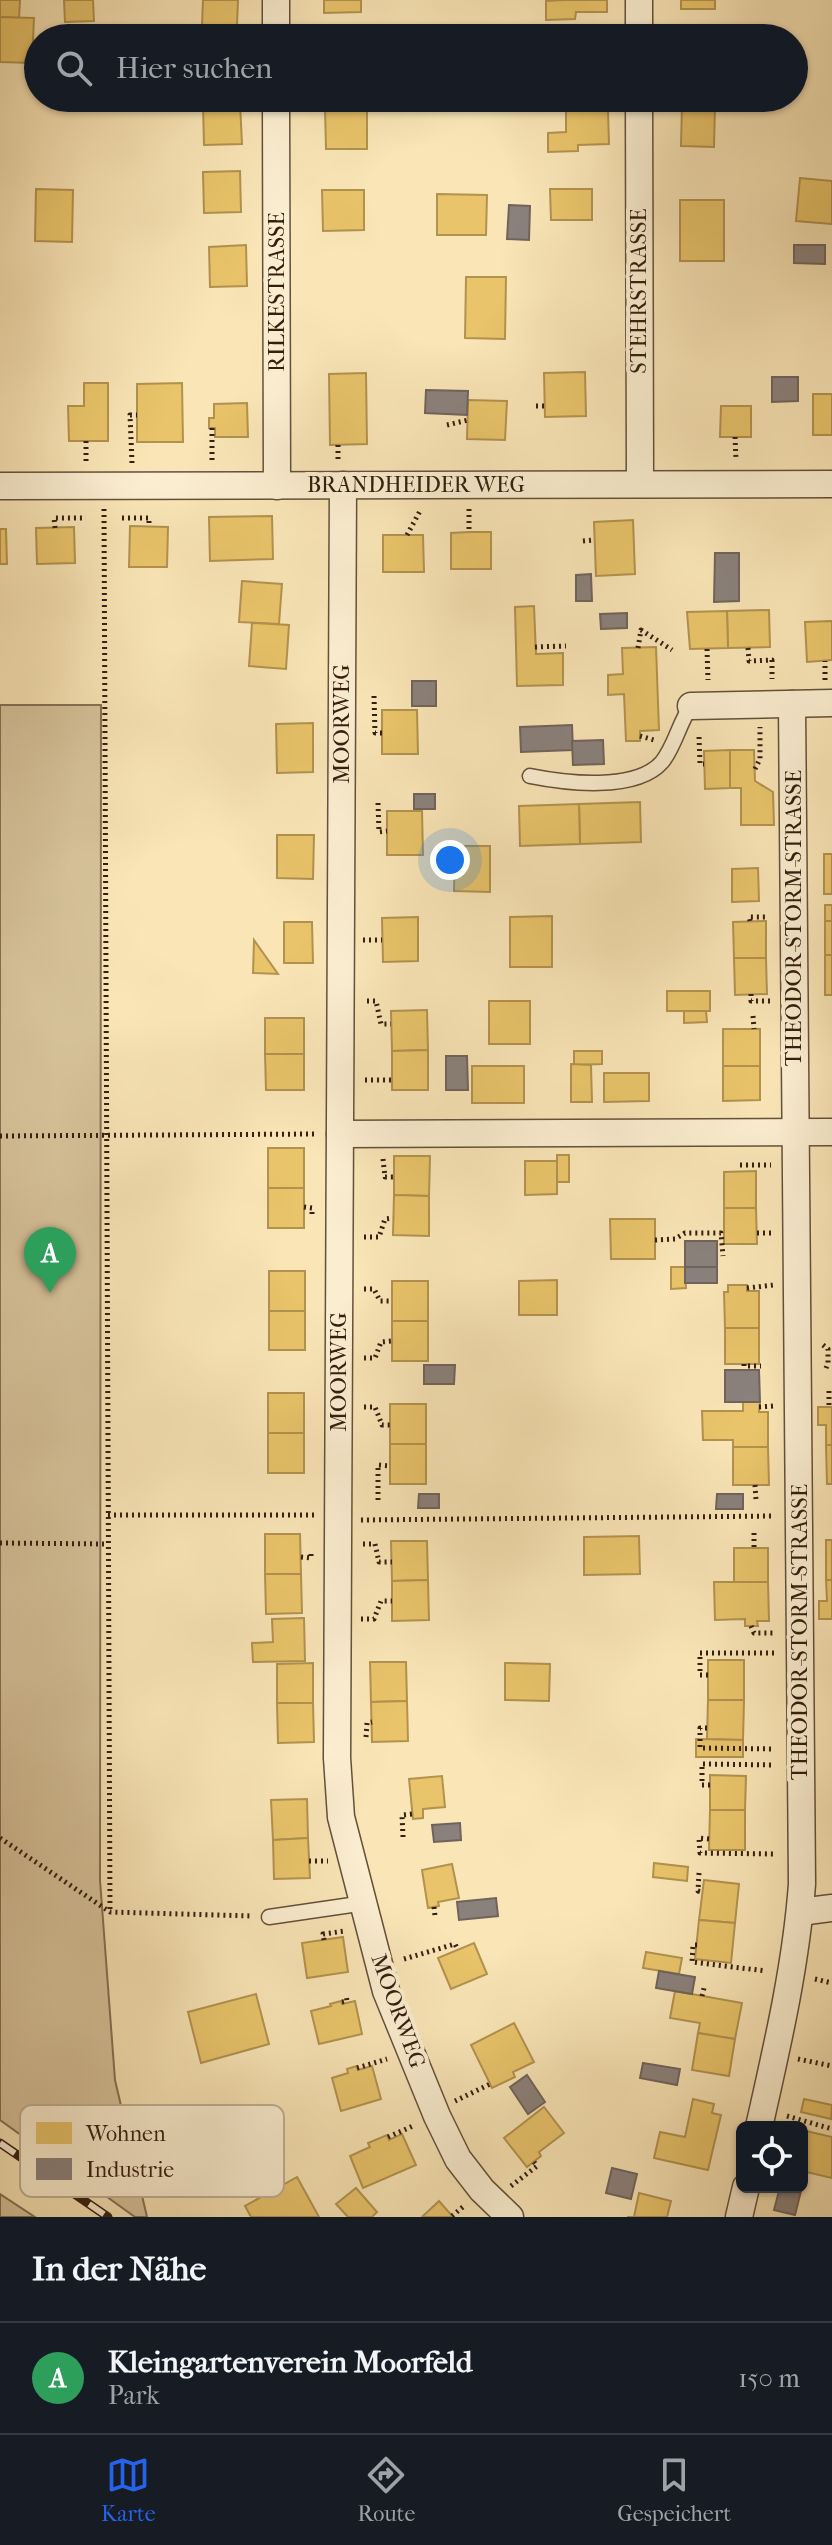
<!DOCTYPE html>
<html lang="de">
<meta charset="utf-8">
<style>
body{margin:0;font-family:"IM FELL French Canon",serif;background:#242831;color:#f1f3f6}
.controls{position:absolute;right:24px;bottom:24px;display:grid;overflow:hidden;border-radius:12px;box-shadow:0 2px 6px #0004}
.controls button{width:72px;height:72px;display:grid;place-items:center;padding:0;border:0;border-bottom:2px solid #363941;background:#171b24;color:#f1f3f6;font:40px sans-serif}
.you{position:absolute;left:450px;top:860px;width:28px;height:28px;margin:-20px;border:6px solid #fff;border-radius:50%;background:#1a73e8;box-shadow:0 0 0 12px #1a73e833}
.badge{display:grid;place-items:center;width:52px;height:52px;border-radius:50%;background:#2563eb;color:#fff;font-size:26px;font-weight:700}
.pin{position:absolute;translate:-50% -66px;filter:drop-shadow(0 2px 4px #0008)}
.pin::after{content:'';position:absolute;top:42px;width:28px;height:24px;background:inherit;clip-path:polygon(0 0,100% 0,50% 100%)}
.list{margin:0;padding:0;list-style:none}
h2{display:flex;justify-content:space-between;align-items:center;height:104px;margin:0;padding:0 32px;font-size:34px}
h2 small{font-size:26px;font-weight:400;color:#9ea1a6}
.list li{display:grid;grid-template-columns:52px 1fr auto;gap:24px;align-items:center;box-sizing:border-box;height:112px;padding:0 32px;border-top:2px solid #363941}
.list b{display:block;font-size:30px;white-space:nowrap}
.list p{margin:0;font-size:26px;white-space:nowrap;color:#9ea1a6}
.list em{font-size:26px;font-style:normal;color:#9ea1a6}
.icon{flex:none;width:44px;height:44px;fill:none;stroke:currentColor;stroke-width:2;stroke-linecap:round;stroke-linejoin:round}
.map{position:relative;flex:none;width:832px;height:2217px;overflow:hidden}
.search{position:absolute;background:#171b24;box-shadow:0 2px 6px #0004;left:24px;right:24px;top:24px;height:88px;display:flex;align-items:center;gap:20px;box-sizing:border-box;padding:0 28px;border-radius:44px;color:#9ea1a6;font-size:30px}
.sheet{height:216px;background:#171b24}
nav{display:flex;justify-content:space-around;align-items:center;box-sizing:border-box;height:112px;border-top:2px solid #363941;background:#171b24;font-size:22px;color:#9ea1a6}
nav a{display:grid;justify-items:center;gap:4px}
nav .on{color:#2563eb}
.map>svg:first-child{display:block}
.green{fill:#d7c39a;stroke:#857055;stroke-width:2}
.homes{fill:#e9c46a;stroke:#b2924f;stroke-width:2}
.industry{fill:#8a817c;stroke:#70635c;stroke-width:2}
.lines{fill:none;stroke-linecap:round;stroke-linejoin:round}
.lane-casing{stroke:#64503a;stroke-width:17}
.street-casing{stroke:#64503a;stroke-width:29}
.path{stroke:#331e10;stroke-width:5;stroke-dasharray:2 4;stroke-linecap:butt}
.lane{stroke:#fbeed0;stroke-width:14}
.street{stroke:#fbeed0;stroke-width:26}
.rail-casing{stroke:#331e10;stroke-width:9}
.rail{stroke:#fbeed0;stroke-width:6;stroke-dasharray:18;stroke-linecap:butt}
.labels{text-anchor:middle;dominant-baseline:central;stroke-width:8;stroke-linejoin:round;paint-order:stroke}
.street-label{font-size:22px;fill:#331e10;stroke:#fbeed0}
.key{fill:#fbeed0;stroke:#bfb096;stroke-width:2}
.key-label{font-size:22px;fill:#331e10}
</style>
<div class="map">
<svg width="832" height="2217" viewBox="0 0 832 2217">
<rect width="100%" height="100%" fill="#f9e5b6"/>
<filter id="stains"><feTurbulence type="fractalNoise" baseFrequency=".0025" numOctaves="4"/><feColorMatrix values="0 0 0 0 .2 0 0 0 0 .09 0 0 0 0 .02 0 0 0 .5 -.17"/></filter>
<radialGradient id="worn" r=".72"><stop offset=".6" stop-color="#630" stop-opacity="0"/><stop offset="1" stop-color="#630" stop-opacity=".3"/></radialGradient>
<!-- green -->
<g class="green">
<path d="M0,705H101L100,1880L115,2080L147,2217H135L0,2120Z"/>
<path d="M0,2194L35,2217H0Z"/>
</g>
<!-- homes -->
<g class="homes">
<path d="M0,0H20L19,18L0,17Z"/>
<path d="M64,0H93L94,21L65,22Z"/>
<path d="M203,0H238L237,25H202Z"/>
<path d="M324,0H361V12L324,13Z"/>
<path d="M564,0H607V12H576L575,19L546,20V1Z"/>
<rect x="681" y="0" width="34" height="9"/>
<path d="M0,17L34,18L32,63L0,62Z"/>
<path d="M240,103L242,144L204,145L203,105Z"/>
<path d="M682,105L715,106L714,147L681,146Z"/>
<path d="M367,108V149H326L325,109Z"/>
<path d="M566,111H608L609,144L578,145V151L548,152V133L566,132Z"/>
<path d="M240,171L241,212L204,213L203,172Z"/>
<path d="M800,178L832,181V224L796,221Z"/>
<path d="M36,189L73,190L72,242L35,241Z"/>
<path d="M550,189H592V220H551Z"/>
<path d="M322,190H364V230L323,231Z"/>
<path d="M437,194L487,195L486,235H437Z"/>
<rect x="680" y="200" width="44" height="61"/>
<path d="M246,245L247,286L210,287L209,247Z"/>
<path d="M466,277H506L505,339L465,338Z"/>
<path d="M585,372L586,416L545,417L544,373Z"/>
<path d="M366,373L367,444L330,445L329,374Z"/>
<path d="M84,383H108V441H69L68,406H84Z"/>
<path d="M182,383L183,442H137V384Z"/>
<rect x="813" y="394" width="19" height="41"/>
<path d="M468,400L507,401L505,440L467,439Z"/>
<path d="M247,403L248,437H215V428H209V418H214V404Z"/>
<path d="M721,406H751V437H720Z"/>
<path d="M272,516L273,559L210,561L209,517Z"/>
<path d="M633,520L635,574L596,576L594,522Z"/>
<path d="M130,526L168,527L167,567H129Z"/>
<path d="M74,527L75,563L37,564L36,528Z"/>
<path d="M0,529H6L7,564H0Z"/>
<path d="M469,532H491V569H451V533Z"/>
<path d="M383,535H423L424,572H383Z"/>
<path d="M242,581L282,584L279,624L239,622Z"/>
<path d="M534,606L536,654L563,653V685L517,686L515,607Z"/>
<path d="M769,610L770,647L728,648L727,611Z"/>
<path d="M727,611L728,648L690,649L687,612Z"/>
<path d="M832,621V660L807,662L805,622Z"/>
<path d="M252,623L289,625L286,669L249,666Z"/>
<path d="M656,647L659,730L640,731V741H626L624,694L608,695V675L623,674L622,648Z"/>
<path d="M382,710H417L418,754H382Z"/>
<path d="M313,723V772L277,773L276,724Z"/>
<path d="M730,750H754L755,781L773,792L774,825H741V788H730Z"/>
<path d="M730,750V788L705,789L704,751Z"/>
<path d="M640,802L641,842L580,844L579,804Z"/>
<path d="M579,804L580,844L520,846L519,806Z"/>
<path d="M387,811H422L423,855H387Z"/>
<path d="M277,835H314L313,879L277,878Z"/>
<path d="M455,846H490V892L454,891Z"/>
<rect x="824" y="854" width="8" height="40"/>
<path d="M758,868L759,901L732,902V869Z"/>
<rect x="825" y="905" width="7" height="16"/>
<path d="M552,916V967H510V917Z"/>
<path d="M418,917V961L383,962L382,918Z"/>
<path d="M766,921V958H734L733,922Z"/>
<rect x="825" y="921" width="7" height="34"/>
<path d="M284,922H312L313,963H284Z"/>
<path d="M254,940L278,974L253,973Z"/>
<rect x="825" y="955" width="7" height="40"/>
<path d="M734,958H766L767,994L735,995Z"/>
<rect x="667" y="991" width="43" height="20"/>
<rect x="489" y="1001" width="41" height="43"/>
<path d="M427,1010L428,1050L392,1051L391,1011Z"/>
<path d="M684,1011H706L707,1022L684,1023Z"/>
<rect x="265" y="1018" width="39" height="36"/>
<rect x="723" y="1029" width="37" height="37"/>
<path d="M428,1050V1090H392V1051Z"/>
<path d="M574,1051H602V1064L574,1065Z"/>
<path d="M265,1054H304V1090H266Z"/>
<path d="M571,1064L591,1065L592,1102H571Z"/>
<rect x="472" y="1066" width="52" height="37"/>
<path d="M723,1066H760V1100L723,1101Z"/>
<path d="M604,1073H649V1101L604,1102Z"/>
<rect x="268" y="1148" width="36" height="40"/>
<rect x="557" y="1155" width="12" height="27"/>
<path d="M394,1156H430L429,1196L394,1195Z"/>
<path d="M525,1161H557V1194L525,1195Z"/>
<path d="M756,1171V1208H724V1172Z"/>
<rect x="268" y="1188" width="36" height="40"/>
<path d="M394,1195L429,1196V1236L393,1235Z"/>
<path d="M724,1208H756L757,1244H724Z"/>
<path d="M610,1219H655V1259H611Z"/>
<path d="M671,1267H685L686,1288L671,1289Z"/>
<rect x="269" y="1271" width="36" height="40"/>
<path d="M557,1280V1315H519V1281Z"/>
<rect x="392" y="1281" width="36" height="40"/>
<path d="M728,1285H747V1291H759V1328H725L724,1292H728Z"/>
<rect x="269" y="1311" width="36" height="39"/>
<rect x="392" y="1321" width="36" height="40"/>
<rect x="725" y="1328" width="34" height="36"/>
<rect x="268" y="1393" width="36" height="40"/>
<path d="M743,1402H760L759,1412H768V1447H733V1440H703L702,1411H743Z"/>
<rect x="390" y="1404" width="36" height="40"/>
<path d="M818,1407H832V1445H826V1425H818Z"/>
<rect x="268" y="1433" width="36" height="40"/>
<rect x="390" y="1444" width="36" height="40"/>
<path d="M826,1445H832V1484H827Z"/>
<path d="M733,1447H768L769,1485H733Z"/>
<path d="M265,1534H300L301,1574H265Z"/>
<path d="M639,1536L640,1574L584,1575V1537Z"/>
<rect x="826" y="1540" width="6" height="40"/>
<path d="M391,1541H427L428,1580L392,1581Z"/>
<rect x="734" y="1548" width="34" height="34"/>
<path d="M265,1574H301L302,1613L266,1614Z"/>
<path d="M428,1580L429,1620L392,1621V1581Z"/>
<path d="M826,1580H832V1619H819V1601H827Z"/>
<path d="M714,1582H768L769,1621H757L758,1626H745V1619L715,1620Z"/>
<path d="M304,1618L305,1661L253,1662L252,1643L273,1642L272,1619Z"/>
<rect x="708" y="1660" width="36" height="40"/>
<path d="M370,1662H406L407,1701L371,1702Z"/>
<path d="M313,1663V1703H277V1664Z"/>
<path d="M505,1663L550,1664L549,1701L505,1700Z"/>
<path d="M708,1700H744L743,1740L707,1739Z"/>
<path d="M407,1701L408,1741L372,1742L371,1702Z"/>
<path d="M277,1703H313L314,1742L278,1743Z"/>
<path d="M696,1739L743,1740V1757H696Z"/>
<path d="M710,1775L746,1776L745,1810H710Z"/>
<path d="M442,1776L445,1807L423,1809V1818L413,1819L409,1779Z"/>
<path d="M307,1799L308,1838L273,1840L271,1800Z"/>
<path d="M710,1810H745V1850H709Z"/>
<path d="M308,1838L310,1878L274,1879L273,1840Z"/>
<path d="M654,1863L688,1867L687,1881L653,1877Z"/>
<path d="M452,1864L459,1898L438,1902L439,1906L428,1908L422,1870Z"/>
<path d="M704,1880L739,1884L735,1923L699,1920Z"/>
<path d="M699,1920L735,1923L731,1963L695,1959Z"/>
<path d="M343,1937L348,1972L307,1978L302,1943Z"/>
<path d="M474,1943L487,1974L451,1989L438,1958Z"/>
<path d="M646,1952L682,1958L679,1974L643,1968Z"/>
<path d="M675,1991L742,2003L735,2039L698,2033L700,2023L670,2018Z"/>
<path d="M256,1994L269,2044L201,2063L188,2012Z"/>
<path d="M341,2001L342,2004L355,2001L362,2034L319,2044L311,2011L331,2006L330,2004Z"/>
<path d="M514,2023L534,2062L513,2072L515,2077L492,2088L471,2045Z"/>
<path d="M698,2033L735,2039L729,2076L692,2070Z"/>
<path d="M357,2066L358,2070L372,2066L381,2099L341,2111L332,2078L348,2073L347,2069Z"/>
<path d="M693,2099L714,2104L712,2113L721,2115L708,2170L654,2158L660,2132L685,2137Z"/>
<path d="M804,2099L832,2105L831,2119L801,2112Z"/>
<path d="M544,2107L564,2133L539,2152L541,2156L527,2167L504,2138Z"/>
<path d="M802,2130L832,2137V2178L802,2171Z"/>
<path d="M402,2134L416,2165L363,2188L350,2156L370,2147L368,2143L387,2135L389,2140Z"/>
<path d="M297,2177L319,2217H251L245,2206Z"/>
<path d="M356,2188L377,2212L372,2217H348L336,2204Z"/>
<path d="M639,2193L671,2201L667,2217H627H634Z"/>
<path d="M439,2201L453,2217H422Z"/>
</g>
<!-- industry -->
<g class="industry">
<path d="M509,205L530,206L529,240L507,239Z"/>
<path d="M794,245H825V264L794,263Z"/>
<path d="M772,377H798V401L772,402Z"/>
<path d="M426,390L468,391L467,415L425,413Z"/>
<path d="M715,553H739V601L714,602Z"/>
<path d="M591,574L592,601H576V575Z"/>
<path d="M627,613V628L601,629L600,614Z"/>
<rect x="412" y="681" width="24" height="25"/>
<path d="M572,725L573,750L521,752L520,727Z"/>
<path d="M603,740L604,764L573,765L572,741Z"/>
<rect x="414" y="794" width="21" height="15"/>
<path d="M446,1056H467L468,1090H446Z"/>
<rect x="685" y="1241" width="32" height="26"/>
<rect x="685" y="1267" width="32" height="16"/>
<path d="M424,1365H455L454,1384H424Z"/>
<path d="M725,1370H759L760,1402H725Z"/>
<path d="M419,1494H439V1508H418Z"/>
<path d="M717,1494H743V1509H716Z"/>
<path d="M460,1823L461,1840L434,1842L432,1825Z"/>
<path d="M496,1898L498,1916L459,1920L457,1902Z"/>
<path d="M659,1971L695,1977L692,1994L656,1988Z"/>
<path d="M643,2063L680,2069L677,2085L640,2078Z"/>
<path d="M527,2075L545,2102L528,2114L510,2087Z"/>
<path d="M612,2168L637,2174L631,2199L606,2193Z"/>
<path d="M780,2187L801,2191L795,2215L774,2210Z"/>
</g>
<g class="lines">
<!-- lane casing -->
<g class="lane-casing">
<g id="lane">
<path d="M530,776C565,783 636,792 662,762C675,746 679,723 691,706"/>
<path d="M269,1917L365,1903"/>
</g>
</g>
<!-- street casing -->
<g class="street-casing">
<g id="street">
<path d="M276,0V38"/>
<path d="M639,38V0"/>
<path d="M276,98L277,486"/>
<path d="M639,98L640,484"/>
<path d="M343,485L337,1758L341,1817L386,1991L437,2116L458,2159L482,2190L510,2217"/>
<path d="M0,486L832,484"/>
<path d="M691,706L832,703"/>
<path d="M340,1134L832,1132"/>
<path d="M800,1912L832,1908"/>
<path d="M759,2127C777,2047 796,1966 802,1884L792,704"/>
<path d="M739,2217L746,2187"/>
</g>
</g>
<!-- path -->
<g class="path">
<path d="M536,406H545"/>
<path d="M447,425L468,420"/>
<path d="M212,428V463"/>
<path d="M735,437L736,460"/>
<path d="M86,441V464"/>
<path d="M338,459V444"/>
<path d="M132,463L130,415H137"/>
<path d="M104,509L110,1912"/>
<path d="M469,509V532"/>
<path d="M122,518H149V526"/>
<path d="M55,528L54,518H86"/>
<path d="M407,535L420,511"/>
<path d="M583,541L594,540"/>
<path d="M535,647L566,646"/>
<path d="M638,648L641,630L672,650"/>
<path d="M748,648L749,661L772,660V679"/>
<path d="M707,649L708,680"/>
<path d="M825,680V661"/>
<path d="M374,696L375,733H382"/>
<path d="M640,736L654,740"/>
<path d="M699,737L700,764H704"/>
<path d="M755,769L760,759V727"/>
<path d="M378,803L379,832L387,831"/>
<path d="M750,921L749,917H768"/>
<path d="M363,940H382"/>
<path d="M751,994V1001H771"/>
<path d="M367,1001H376L381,1024H391"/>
<path d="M753,1016L754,1029"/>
<path d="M365,1080H392"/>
<path d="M0,1136L315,1134"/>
<path d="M383,1159L385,1177H394"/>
<path d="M740,1165H771"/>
<path d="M304,1207L312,1208V1214"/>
<path d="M757,1233H772"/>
<path d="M364,1237H379L385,1219L393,1218"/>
<path d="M655,1240L675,1239L685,1233H721L723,1256"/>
<path d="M747,1288L774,1285"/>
<path d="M364,1289H374L380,1301H392"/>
<path d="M823,1345L828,1349V1363L825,1371"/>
<path d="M364,1358H375L381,1342L392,1341"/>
<path d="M744,1364V1366H761"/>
<path d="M829,1391V1407"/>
<path d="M364,1407H375L382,1425H390"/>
<path d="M759,1407L774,1406"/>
<path d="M755,1485L756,1500"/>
<path d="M378,1500V1465L390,1466"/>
<path d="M108,1515H315"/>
<path d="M361,1520L775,1516"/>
<path d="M754,1533V1548"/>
<path d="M0,1543L108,1544"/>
<path d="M363,1544H375L379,1562H392"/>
<path d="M301,1557L311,1558V1553"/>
<path d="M361,1619H374L381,1601H392"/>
<path d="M751,1626L754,1633H774"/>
<path d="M708,1675H700V1653H774"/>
<path d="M707,1728H700V1748L775,1749"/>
<path d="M366,1737L367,1723L372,1722"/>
<path d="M710,1785H702V1764L775,1765"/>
<path d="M403,1837L402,1815L413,1814"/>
<path d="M0,1838L110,1912L252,1916"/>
<path d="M709,1839L699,1838L700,1853L776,1854"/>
<path d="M309,1861H328"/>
<path d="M699,1873L698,1891L702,1892"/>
<path d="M434,1907L435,1916"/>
<path d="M324,1940L323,1934L345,1931"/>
<path d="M697,1945H693L692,1962L766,1971"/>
<path d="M404,1959L455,1944L458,1950"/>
<path d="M815,1979L832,1983"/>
<path d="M702,1996L704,1988"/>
<path d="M342,2002L347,2001L346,1995"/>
<path d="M798,2059L832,2066"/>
<path d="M357,2068L387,2059"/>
<path d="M455,2101L490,2084"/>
<path d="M787,2116L832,2129"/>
<path d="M388,2137L413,2126"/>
<path d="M511,2186L537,2166L534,2162"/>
<path d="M452,2216L464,2206"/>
</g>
<!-- lane -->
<use href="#lane" class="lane"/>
<!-- street -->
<use href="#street" class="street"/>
<!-- rail casing -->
<g class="rail-casing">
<path id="rail" d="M0,2143L108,2217"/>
</g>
<!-- rail -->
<use href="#rail" class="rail"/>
</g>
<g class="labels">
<!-- street labels -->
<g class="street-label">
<text transform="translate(639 291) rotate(-90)">STEHRSTRASSE</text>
<text transform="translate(277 292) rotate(-90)">RILKESTRASSE</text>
<text x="416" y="485">BRANDHEIDER WEG</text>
<text transform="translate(342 724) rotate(-90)">MOORWEG</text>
<text transform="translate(794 918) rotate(-90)">THEODOR-STORM-STRASSE</text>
<text transform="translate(339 1372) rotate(-90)">MOORWEG</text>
<text transform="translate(800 1632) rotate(-90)">THEODOR-STORM-STRASSE</text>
<text transform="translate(398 2011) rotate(70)">MOORWEG</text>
</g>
</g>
<!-- legend -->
<rect x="20" y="2105" width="264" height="92" rx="12" class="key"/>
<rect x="36" y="2122" width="36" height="22" fill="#e9c46a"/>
<rect x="36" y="2158" width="36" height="22" fill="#8a817c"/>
<g class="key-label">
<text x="86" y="2141">Wohnen</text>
<text x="86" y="2177">Industrie</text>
</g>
<rect width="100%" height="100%" filter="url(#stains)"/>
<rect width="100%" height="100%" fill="url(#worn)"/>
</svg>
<div class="controls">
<button><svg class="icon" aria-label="locate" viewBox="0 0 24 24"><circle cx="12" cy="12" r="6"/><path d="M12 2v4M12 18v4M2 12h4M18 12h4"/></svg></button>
</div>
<div class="you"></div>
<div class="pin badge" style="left:50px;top:1293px;background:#2e9e5b">A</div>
<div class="search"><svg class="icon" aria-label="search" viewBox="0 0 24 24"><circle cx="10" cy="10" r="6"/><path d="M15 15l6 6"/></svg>Hier suchen</div>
</div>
<section class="sheet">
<h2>In der Nähe<small></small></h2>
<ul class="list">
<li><span class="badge" style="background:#2e9e5b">A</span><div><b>Kleingartenverein Moorfeld</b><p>Park</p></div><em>150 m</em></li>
</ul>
</section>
<nav>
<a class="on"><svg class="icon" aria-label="map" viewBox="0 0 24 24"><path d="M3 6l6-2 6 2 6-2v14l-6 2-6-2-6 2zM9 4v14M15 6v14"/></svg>Karte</a>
<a><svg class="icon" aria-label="directions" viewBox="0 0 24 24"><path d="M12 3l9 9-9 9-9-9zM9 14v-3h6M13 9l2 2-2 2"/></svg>Route</a>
<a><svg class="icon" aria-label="saved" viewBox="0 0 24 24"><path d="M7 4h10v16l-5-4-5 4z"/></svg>Gespeichert</a>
</nav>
